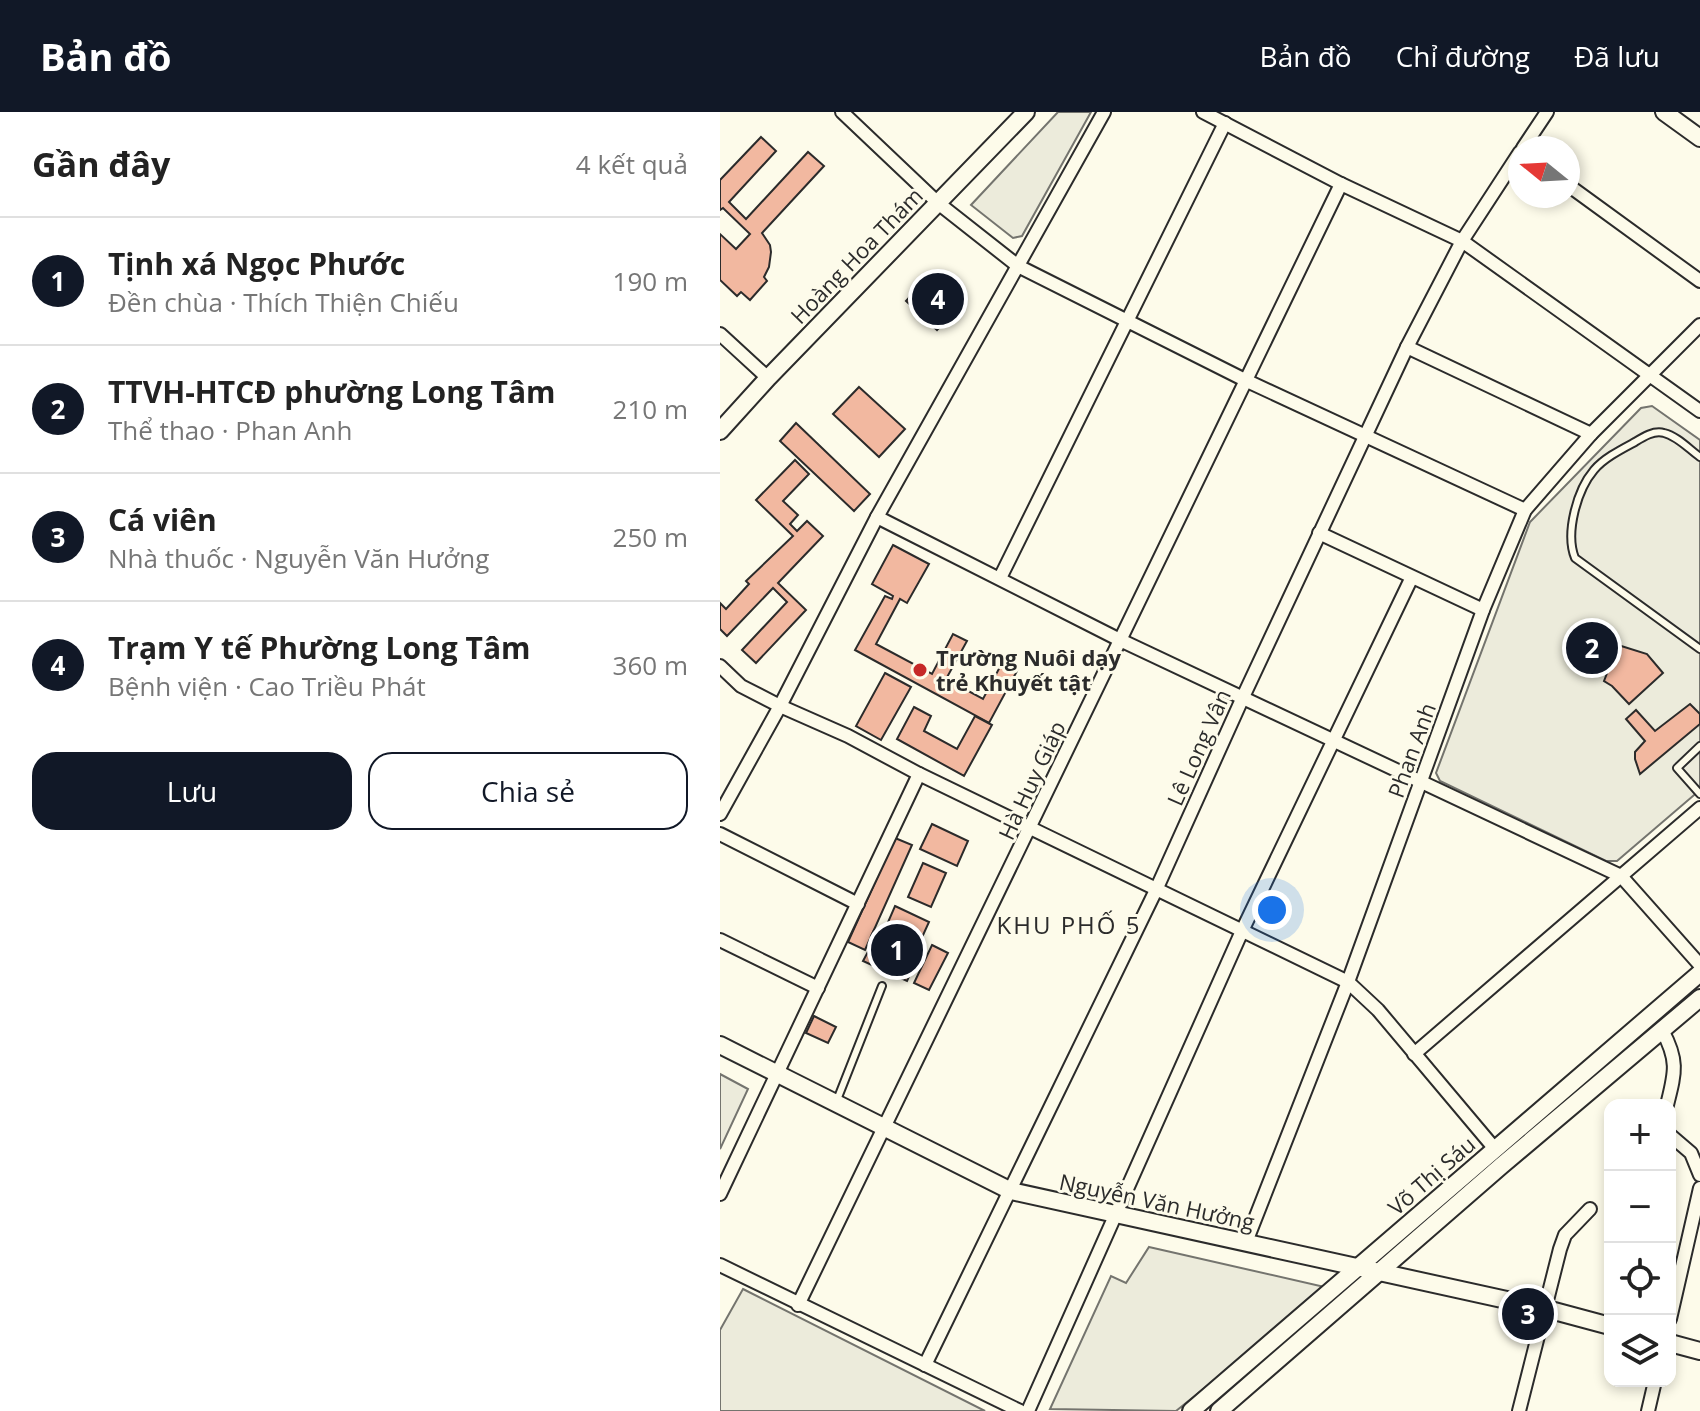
<!DOCTYPE html>
<html lang="vi">
<meta charset="utf-8">
<style>
body{margin:0;font-family:"Open Sans",sans-serif;background:#f6f6f6;color:#222}
.controls{position:absolute;right:24px;bottom:24px;display:grid;overflow:hidden;border-radius:16px;box-shadow:0 4px 12px #0003}
.controls button{width:72px;height:72px;display:grid;place-items:center;padding:0;border:0;border-bottom:2px solid #e0e0e0;background:#fff;color:#222;font:40px sans-serif}
.compass{position:absolute;left:788px;top:24px;width:72px;height:72px;border-radius:50%;background:#fff;box-shadow:0 4px 12px #0003;rotate:288deg}
.you{position:absolute;left:552px;top:798px;width:28px;height:28px;margin:-20px;border:6px solid #fff;border-radius:50%;background:#1a73e8;box-shadow:0 0 0 12px #1a73e833}
.badge{display:grid;place-items:center;width:52px;height:52px;border-radius:50%;background:#111827;color:#fff;font-size:26px;font-weight:700}
.pin{position:absolute;translate:-50% -50%;border:4px solid #fff;box-shadow:0 2px 8px #0006}
.list{margin:0;padding:0;list-style:none}
h2{display:flex;justify-content:space-between;align-items:center;height:104px;margin:0;padding:0 32px;font-size:34px}
h2 small{font-size:26px;font-weight:400;color:#767676}
.list li{display:grid;grid-template-columns:52px 1fr auto;gap:24px;align-items:center;box-sizing:border-box;height:128px;padding:0 32px;border-top:2px solid #e0e0e0}
.list b{display:block;font-size:30px;white-space:nowrap}
.list p{margin:0;font-size:26px;white-space:nowrap;color:#767676}
.list em{font-size:26px;font-style:normal;color:#767676}
.actions{display:flex;gap:16px;padding:24px 32px}
.actions a{flex:1;padding:18px 0;border:2px solid #111827;border-radius:24px;text-align:center;font-size:28px;color:#111827}
.actions .main{background:#111827;color:#fff}
.icon{flex:none;width:44px;height:44px;fill:none;stroke:currentColor;stroke-width:2;stroke-linecap:round;stroke-linejoin:round}
.map{position:relative;flex:none;width:980px;height:1299px;overflow:hidden}
header{display:flex;align-items:center;gap:48px;box-sizing:border-box;height:112px;padding:0 40px;background:#111827;color:#fff}
header strong{font-size:38px}
nav{display:flex;gap:44px;margin-inline-start:auto;font-size:28px}
main{display:flex}
aside{flex:1;background:#fff}
.map>svg:first-child{display:block}
.green{fill:#ecebdb;stroke:#74746e;stroke-width:2}
.building{fill:#f2b8a0;stroke:#2b2b2b;stroke-width:2}
.lines{fill:none;stroke-linecap:round;stroke-linejoin:round}
.lane-casing{stroke:#2b2b2b;stroke-width:10}
.street-casing{stroke:#2b2b2b;stroke-width:16}
.secondary-casing{stroke:#2b2b2b;stroke-width:20}
.lane{stroke:#fdfbea;stroke-width:6}
.street{stroke:#fdfbea;stroke-width:12}
.secondary{stroke:#fdfbea;stroke-width:16}
.poi-dot{fill:#c62828;stroke:#fdfbea;stroke-width:3}
.labels{text-anchor:middle;dominant-baseline:central;stroke-width:6;stroke-linejoin:round;paint-order:stroke}
.street-label{font-size:22px;fill:#2b2b2b;stroke:#fdfbea}
.poi-label{font-size:22px;font-weight:bold;fill:#2b2b2b;stroke:#fdfbea;text-anchor:start}
.neighbourhood-label{font-size:24px;letter-spacing:2px;fill:#2b2b2b;stroke:#fdfbea}
</style>
<header>
<strong>Bản đồ</strong>
<nav><a>Bản đồ</a><a>Chỉ đường</a><a>Đã lưu</a></nav>
</header>
<main>
<aside>
<h2>Gần đây<small>4 kết quả</small></h2>
<ul class="list">
<li><span class="badge">1</span><div><b>Tịnh xá Ngọc Phước</b><p>Đền chùa · Thích Thiện Chiếu</p></div><em>190 m</em></li>
<li><span class="badge">2</span><div><b>TTVH-HTCĐ phường Long Tâm</b><p>Thể thao · Phan Anh</p></div><em>210 m</em></li>
<li><span class="badge">3</span><div><b>Cá viên</b><p>Nhà thuốc · Nguyễn Văn Hưởng</p></div><em>250 m</em></li>
<li><span class="badge">4</span><div><b>Trạm Y tế Phường Long Tâm</b><p>Bệnh viện · Cao Triều Phát</p></div><em>360 m</em></li>
</ul>
<div class="actions"><a class="main">Lưu</a><a>Chia sẻ</a></div>
</aside>
<div class="map">
<svg width="980" height="1299" viewBox="0 0 980 1299">
<rect width="100%" height="100%" fill="#fdfbea"/>
<!-- green -->
<g class="green">
<path d="M338,0H371L302,124L293,126L251,93Z"/>
<path d="M932,294L980,328V678L897,749H886L720,669L716,661L810,410L921,296Z"/>
<path d="M0,962L28,977L0,1037Z"/>
<path d="M429,1135L609,1176L456,1299L330,1297L391,1164L406,1171Z"/>
<path d="M23,1177L265,1299H0V1218Z"/>
</g>
<!-- building -->
<g class="building">
<path d="M41,25L56,39L9,90L26,107L88,40L104,54L42,121L50,133L51,140L49,155L44,165L47,169L30,188L21,180L17,184L0,168V122L16,137L30,122L3,96L0,98V68Z"/>
<path d="M208,165L235,189L223,202L228,206L217,218L186,189Z"/>
<path d="M139,275L185,317L159,345L113,302Z"/>
<path d="M76,311L150,382L134,399L60,329Z"/>
<path d="M75,348L89,362L63,389L78,403L70,412L77,419L87,409L103,424L58,471L86,498L36,551L22,538L67,490L53,476L7,524L0,517V491L6,497L29,472L26,469L73,424L36,388Z"/>
<path d="M173,433L209,452L187,491L180,487L156,532L212,562L233,522L247,529L226,567L263,587L282,551L297,559L269,611L135,538L165,484L172,487L173,484L152,472Z"/>
<path d="M898,533L927,542L943,561L909,592L892,574L884,569Z"/>
<path d="M165,561L191,575L161,628L136,614Z"/>
<path d="M970,592L980,602V612L920,662L915,647V640L925,629L906,607L916,598L935,619Z"/>
<path d="M194,595L211,604L204,619L237,637L255,604L272,613L244,664L177,627Z"/>
<path d="M212,712L248,729L237,754L200,737Z"/>
<path d="M175,726L192,733L145,838L128,830Z"/>
<path d="M203,751L226,761L211,795L188,785Z"/>
<path d="M175,794L209,810L188,856L192,858L187,869L143,849L150,836L155,838L160,828L151,824L154,818L163,822Z"/>
<path d="M212,833L228,841L209,878L194,871Z"/>
<path d="M94,904L116,915L108,931L86,921Z"/>
</g>
<g class="lines">
<!-- lane casing -->
<g class="lane-casing">
<g id="lane">
<path d="M980,345C969,337 957,324 944,321C934,318 923,325 915,330C902,337 884,346 874,358C857,378 845,421 855,446L980,537"/>
<path d="M980,634L957,656L980,682"/>
<path d="M117,988L162,874"/>
</g>
</g>
<!-- street casing -->
<g class="street-casing">
<g id="street">
<path d="M122,0L218,91L298,154L525,268L805,398"/>
<path d="M483,0L621,72L742,129L980,299"/>
<path d="M803,36L827,0"/>
<path d="M848,73L980,169"/>
<path d="M0,222L48,266"/>
<path d="M687,235L871,322"/>
<path d="M157,405L398,527L901,764L980,853"/>
<path d="M599,421L763,498"/>
<path d="M280,466L505,11"/>
<path d="M0,554L21,574L60,594L128,624L199,662L628,870L658,898L775,1037"/>
<path d="M0,702L60,594L157,405L384,0"/>
<path d="M0,722L138,792"/>
<path d="M0,828L98,876"/>
<path d="M942,918C959,949 955,961 947,993"/>
<path d="M694,942L980,696"/>
<path d="M950,1023L971,1041L980,1063"/>
<path d="M0,1082L199,662"/>
<path d="M526,1130L628,870L763,498L805,398L871,322L980,213"/>
<path d="M0,1153L300,1299"/>
<path d="M78,1193L621,72"/>
<path d="M950,1207L980,1076"/>
<path d="M205,1253L436,778L523,585L687,235L742,129L800,40"/>
<path d="M308,1299L522,819L691,467"/>
<path d="M799,1299L840,1137L845,1123L870,1097"/>
<path d="M928,1299L935,1269"/>
</g>
</g>
<!-- secondary casing -->
<g class="secondary-casing">
<g id="secondary">
<path d="M944,0L980,26"/>
<path d="M0,319L48,266L306,0"/>
<path d="M0,933L291,1079L823,1196L890,1214"/>
<path d="M950,1231L980,1239"/>
<path d="M471,1299L980,861"/>
<path d="M499,1299L781,1054L980,886"/>
</g>
</g>
<!-- lane -->
<use href="#lane" class="lane"/>
<!-- street -->
<use href="#street" class="street"/>
<!-- secondary -->
<use href="#secondary" class="secondary"/>
</g>
<!-- markers -->
<circle class="poi-dot" cx="200" cy="558" r="8"/>
<g class="labels">
<!-- street labels -->
<g class="street-label">
<text transform="translate(136 143) rotate(-46)">Hoàng Hoa Thám</text>
<text transform="translate(478 635) rotate(-66)">Lê Long Vân</text>
<text transform="translate(691 638) rotate(-70)">Phan Anh</text>
<text transform="translate(311 668) rotate(-65)">Hà Huy Giáp</text>
<text transform="translate(711 1063) rotate(-41)">Võ Thị Sáu</text>
<text transform="translate(437 1089) rotate(12)">Nguyễn Văn Hưởng</text>
</g>
<!-- poi labels -->
<g class="poi-label">
<text x="216" y="545">Trường Nuôi dạy<tspan x="216" dy="25">trẻ Khuyết tật</tspan></text>
</g>
<!-- neighbourhood labels -->
<g class="neighbourhood-label">
<text x="349" y="812">KHU PHỐ 5</text>
</g>
</g>
</svg>
<div class="controls">
<button>+</button>
<button>−</button>
<button><svg class="icon" aria-label="locate" viewBox="0 0 24 24"><circle cx="12" cy="12" r="6"/><path d="M12 2v4M12 18v4M2 12h4M18 12h4"/></svg></button>
<button><svg class="icon" aria-label="layers" viewBox="0 0 24 24"><path d="M12 4l9 5-9 5-9-5zM3 14l9 5 9-5"/></svg></button>
</div>
<svg class="compass" viewBox="-18 -18 36 36"><path d="M0-13l5 13h-10z" fill="#e53935"/><path d="M0 13l5-13h-10z" fill="#767676"/></svg>
<div class="you"></div>
<div class="pin badge" style="left:177px;top:838px">1</div>
<div class="pin badge" style="left:872px;top:536px">2</div>
<div class="pin badge" style="left:808px;top:1202px">3</div>
<div class="pin badge" style="left:218px;top:187px">4</div>
</div>
</main>
